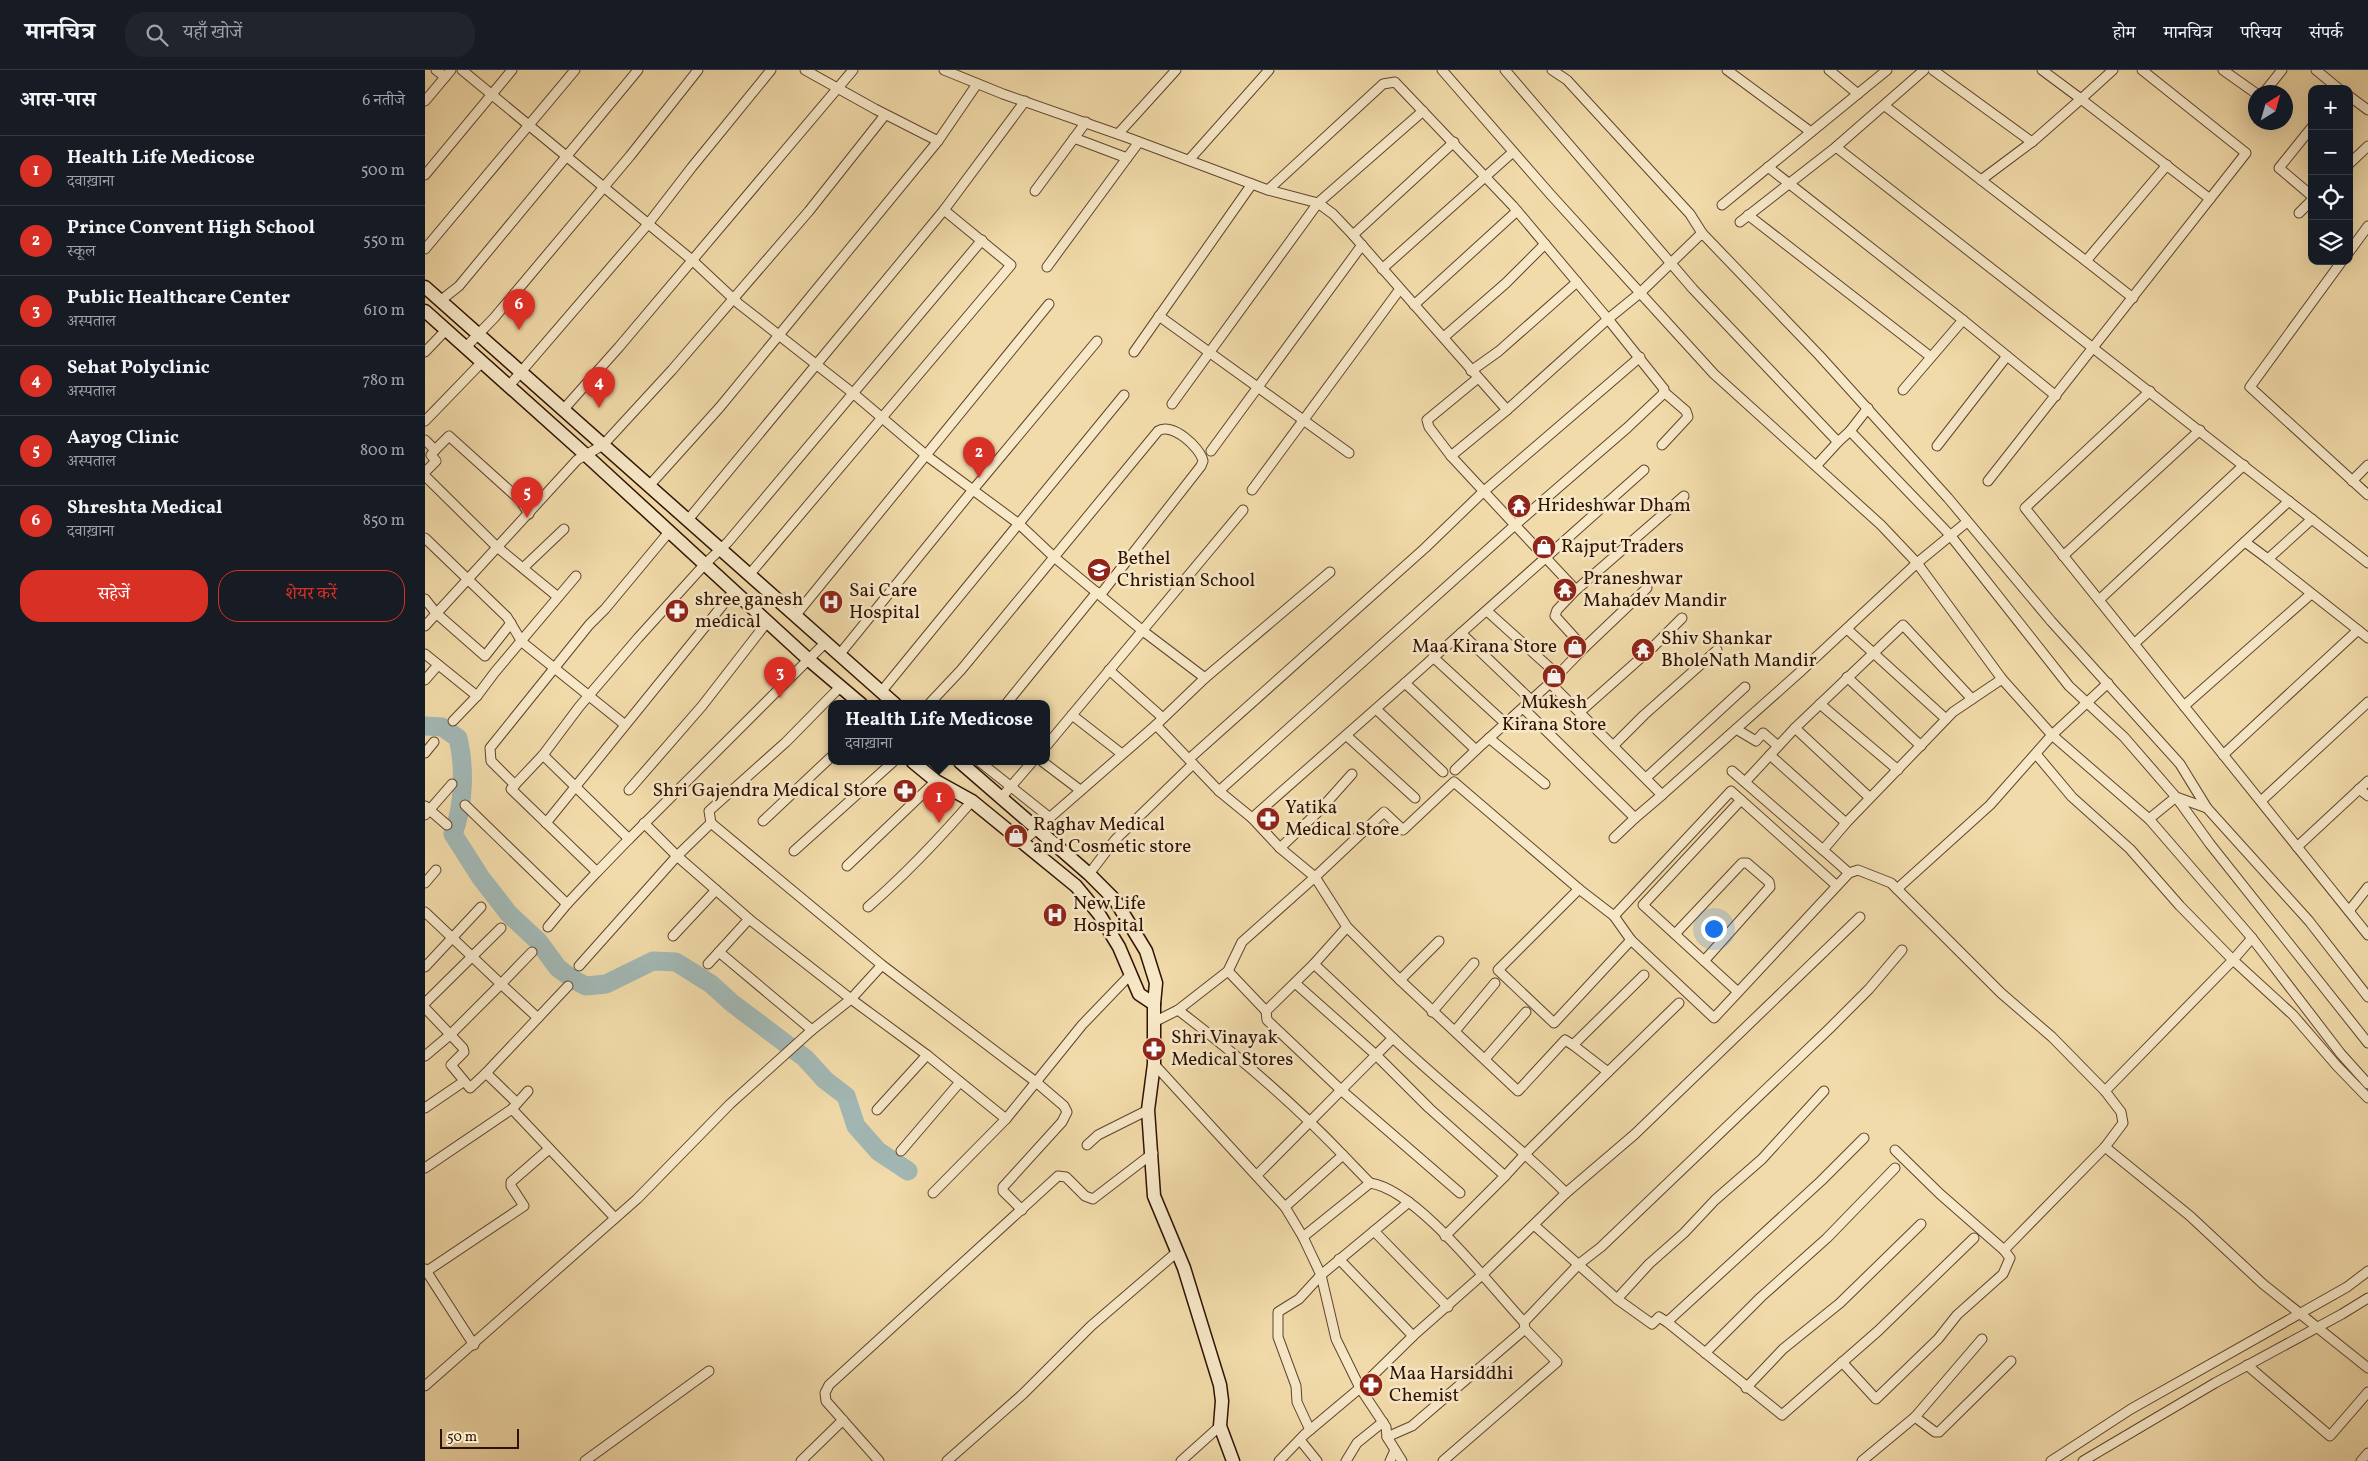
<!DOCTYPE html>
<html lang="hi">
<meta charset="utf-8">
<style>
body{margin:0;font-family:Vollkorn,"Noto Serif Devanagari",serif;background:#20242c;color:#f1f3f6}
.controls{position:absolute;right:15px;top:15px;display:grid;overflow:hidden;border-radius:10px;box-shadow:0 5px 20px #0002}
.controls button{width:45px;height:45px;display:grid;place-items:center;padding:0;border:0;border-bottom:1px solid #363941;background:#171b24;color:#f1f3f6;font:25px sans-serif}
.compass{position:absolute;left:1823px;top:15px;width:45px;height:45px;border-radius:50%;background:#171b24;box-shadow:0 5px 20px #0002;rotate:37deg}
.scale{position:absolute;left:15px;bottom:12px;width:79px;box-sizing:border-box;padding-left:5px;border:2px solid #2e1203;border-top:0;font-size:14px;line-height:18px;white-space:nowrap;color:#2e1203;-webkit-text-stroke:4px #f7e8c8;paint-order:stroke}
.you{position:absolute;left:1288px;top:858px;width:18px;height:18px;margin:-12px;border:4px solid #fff;border-radius:50%;background:#1a73e8;box-shadow:0 0 0 8px #1a73e833}
.badge{display:grid;place-items:center;width:32px;height:32px;border-radius:50%;background:#d93025;color:#fff;font-size:16px;font-weight:700}
.pin{position:absolute;translate:-50% -41px;filter:drop-shadow(0 1px 2px #0008)}
.pin::after{content:'';position:absolute;top:26px;width:18px;height:15px;background:inherit;clip-path:polygon(0 0,100% 0,50% 100%)}
.popup{position:absolute;left:403px;top:630px;width:222px;height:65px;box-sizing:border-box;display:grid;place-content:center;border-radius:10px;background:#171b24;filter:drop-shadow(0 1px 4px #0005);font-size:16px;white-space:nowrap;color:#9ea1a6}
.popup b{font-size:19px;color:#f1f3f6}
.popup::after{content:'';position:absolute;left:50%;top:100%;margin-left:-10px;border:10px solid transparent;border-top-color:#171b24}
.list{margin:0;padding:0;list-style:none}
h2{display:flex;justify-content:space-between;align-items:center;height:65px;margin:0;padding:0 20px;font-size:21px}
h2 small{font-size:16px;font-weight:400;color:#9ea1a6}
.list li{display:grid;grid-template-columns:32px 1fr auto;gap:15px;align-items:center;box-sizing:border-box;height:70px;padding:0 20px;border-top:1px solid #363941}
.list b{display:block;font-size:19px;white-space:nowrap}
.list p{margin:0;font-size:16px;white-space:nowrap;color:#9ea1a6}
.list em{font-size:16px;font-style:normal;color:#9ea1a6}
.actions{display:flex;gap:10px;padding:15px 20px}
.actions a{flex:1;padding:11px 0;border:1px solid #d93025;border-radius:20px;text-align:center;font-size:18px;color:#d93025}
.actions .main{background:#d93025;color:#fff}
.icon{flex:none;width:28px;height:28px;fill:none;stroke:currentColor;stroke-width:2;stroke-linecap:round;stroke-linejoin:round}
.map{position:relative;flex:none;width:1943px;height:1391px;overflow:hidden}
header{display:flex;align-items:center;gap:30px;box-sizing:border-box;height:70px;padding:0 25px;background:#171b24;border-bottom:1px solid #363941}
header strong{font-size:24px}
nav{display:flex;gap:28px;margin-inline-start:auto;font-size:18px}
.search{width:350px;height:45px;background:#20242c;display:flex;align-items:center;gap:12px;box-sizing:border-box;padding:0 18px;border-radius:20px;color:#9ea1a6;font-size:19px}
main{display:flex}
aside{flex:1;background:#171b24}
.map>svg:first-child{display:block}
.lines{fill:none;stroke-linecap:round;stroke-linejoin:round}
.river{stroke:#a2b8b5;stroke-width:19}
.street-casing{stroke:#5f442d;stroke-width:11}
.secondary-casing{stroke:#2e1203;stroke-width:15}
.street{stroke:#f7e8c8;stroke-width:9}
.secondary{stroke:#f7e8c8;stroke-width:12}
.labels{text-anchor:middle;dominant-baseline:central;stroke-width:5;stroke-linejoin:round;paint-order:stroke}
.poi-label{font-size:19px;fill:#2e1203;stroke:#f7e8c8;text-anchor:start}
</style>
<header>
<strong>मानचित्र</strong>
<div class="search"><svg class="icon" aria-label="search" viewBox="0 0 24 24"><circle cx="10" cy="10" r="6"/><path d="M15 15l6 6"/></svg>यहाँ खोजें</div>
<nav><a>होम</a><a>मानचित्र</a><a>परिचय</a><a>संपर्क</a></nav>
</header>
<main>
<aside>
<h2>आस-पास<small>6 नतीजे</small></h2>
<ul class="list">
<li><span class="badge">1</span><div><b>Health Life Medicose</b><p>दवाख़ाना</p></div><em>500 m</em></li>
<li><span class="badge">2</span><div><b>Prince Convent High School</b><p>स्कूल</p></div><em>550 m</em></li>
<li><span class="badge">3</span><div><b>Public Healthcare Center</b><p>अस्पताल</p></div><em>610 m</em></li>
<li><span class="badge">4</span><div><b>Sehat Polyclinic</b><p>अस्पताल</p></div><em>780 m</em></li>
<li><span class="badge">5</span><div><b>Aayog Clinic</b><p>अस्पताल</p></div><em>800 m</em></li>
<li><span class="badge">6</span><div><b>Shreshta Medical</b><p>दवाख़ाना</p></div><em>850 m</em></li>
</ul>
<div class="actions"><a class="main">सहेजें</a><a>शेयर करें</a></div>
</aside>
<div class="map">
<svg width="1943" height="1391" viewBox="0 0 1943 1391">
<rect width="100%" height="100%" fill="#f2dbaa"/>
<filter id="stains"><feTurbulence type="fractalNoise" baseFrequency=".004" numOctaves="4"/><feColorMatrix values="0 0 0 0 .2 0 0 0 0 .09 0 0 0 0 .02 0 0 0 .5 -.17"/></filter>
<radialGradient id="worn" r=".72"><stop offset=".6" stop-color="#630" stop-opacity="0"/><stop offset="1" stop-color="#630" stop-opacity=".3"/></radialGradient>
<g class="lines">
<!-- river -->
<path class="river" d="M0,656L17,657L33,668C40,697 39,736 28,764L56,808L84,844L113,871L133,898L149,910L161,916L181,914L228,891L251,892L286,914L307,933L380,988L400,1010L421,1026L431,1056L453,1081L483,1101"/>
<!-- street casing -->
<g class="street-casing">
<g id="street">
<path d="M11,0L20,7"/>
<path d="M37,0L267,190L314,234L429,324L502,386L594,454L629,487L718,561L780,608"/>
<path d="M519,0L578,24L701,67L843,120L958,14L970,12L1088,136L1183,249L1082,340L928,165L908,144L893,133L747,334"/>
<path d="M1017,0L1126,125L1289,304L1456,455L1492,493L1577,609L1627,665L1724,749L1827,868L1916,984L1943,1014"/>
<path d="M1080,0L1268,219L1413,372L1425,361L1525,465L1644,616L1699,667L1751,727L1785,774L1943,973"/>
<path d="M1127,0L1142,10L1265,144L1277,163"/>
<path d="M1302,0L1386,62"/>
<path d="M1404,0L1433,24"/>
<path d="M1499,0L1411,77L1943,493"/>
<path d="M1508,0L1607,72"/>
<path d="M1617,0L1656,29L1607,72L1556,110L1661,191"/>
<path d="M1688,0L1656,29L1785,129"/>
<path d="M1798,0L1829,22"/>
<path d="M1891,0L1914,19"/>
<path d="M1841,20L1857,0"/>
<path d="M1924,26L1943,40"/>
<path d="M0,31L26,0"/>
<path d="M1460,36L1556,110"/>
<path d="M1887,57L1854,98L1887,126"/>
<path d="M693,64L751,0"/>
<path d="M513,71L552,14"/>
<path d="M702,88L714,72"/>
<path d="M764,90L844,0"/>
<path d="M1924,94L1943,76"/>
<path d="M1343,97L1538,250L1631,326"/>
<path d="M0,105L87,0"/>
<path d="M843,120L893,133L998,41"/>
<path d="M610,121L661,52"/>
<path d="M1297,135L1462,0"/>
<path d="M1874,143L1887,130"/>
<path d="M1323,145L1506,287"/>
<path d="M1315,152L1411,77"/>
<path d="M928,165L1029,72"/>
<path d="M0,179L150,0"/>
<path d="M1924,182L1943,156"/>
<path d="M1917,191L1825,317L1943,425"/>
<path d="M622,197L702,88L649,68"/>
<path d="M957,199L1088,82"/>
<path d="M1708,228L1661,191L1742,95"/>
<path d="M15,231L34,216L213,0"/>
<path d="M989,235L1092,141"/>
<path d="M734,246L924,383"/>
<path d="M1019,267L1081,213L1120,174"/>
<path d="M40,278L69,248L205,86L273,0"/>
<path d="M0,282L21,260"/>
<path d="M709,282L827,114"/>
<path d="M1046,301L1074,281L1152,212"/>
<path d="M83,317L223,154L267,97L346,0"/>
<path d="M1478,320L1538,250"/>
<path d="M1725,321L1600,438L1943,865"/>
<path d="M138,340L194,277L428,0"/>
<path d="M0,351L57,292"/>
<path d="M1425,361L1443,338"/>
<path d="M0,370L10,380L24,366L95,430L104,444"/>
<path d="M1237,375L1263,347L1261,341L1239,322"/>
<path d="M1512,376L1582,286"/>
<path d="M786,381L937,175"/>
<path d="M1026,386L1004,357L1002,350L1053,308"/>
<path d="M1391,396L1413,372"/>
<path d="M0,402L11,391L6,385L10,380"/>
<path d="M0,406L72,477L133,527"/>
<path d="M1563,411L1821,83L1717,0"/>
<path d="M1927,411L1943,395"/>
<path d="M224,416L295,337L513,71L450,39L380,0"/>
<path d="M827,420L975,219"/>
<path d="M262,451L519,140L600,31"/>
<path d="M1542,452L1492,493L1375,602L1237,725L1125,613L1159,578L1130,546L1132,540L1151,520L1090,455L1202,358L1238,324L1239,319L1183,249L1215,223L1277,163L1394,285L1523,428L1626,551L1755,694L1782,738L1884,851L1943,927"/>
<path d="M0,468L82,547L97,572L199,654"/>
<path d="M1820,472L1843,489L1887,449"/>
<path d="M1638,486L1775,360"/>
<path d="M1843,489L1943,568"/>
<path d="M98,498L139,459"/>
<path d="M324,505L586,195L519,140"/>
<path d="M1151,520L1259,426"/>
<path d="M0,529L11,543L60,586L86,553"/>
<path d="M1674,530L1819,395"/>
<path d="M1062,541L1133,605"/>
<path d="M370,546L624,234"/>
<path d="M0,556L152,390L178,375L247,300L384,141L460,45"/>
<path d="M1422,559L1521,649"/>
<path d="M1036,563L1106,630"/>
<path d="M1709,574L1864,431"/>
<path d="M1159,578L1222,518"/>
<path d="M0,584L52,626"/>
<path d="M414,585L547,421L672,271"/>
<path d="M1008,587L1081,654"/>
<path d="M684,600L738,648"/>
<path d="M1422,607L1496,676"/>
<path d="M0,610L13,595"/>
<path d="M1125,613L1051,680L980,613L1219,400"/>
<path d="M456,622L699,325"/>
<path d="M504,634L536,600L733,361C747,352 775,377 778,391L776,396L676,524"/>
<path d="M581,634L672,522"/>
<path d="M1395,634L1473,700"/>
<path d="M1759,636L1886,524"/>
<path d="M1098,638L1210,748L1237,725"/>
<path d="M952,640L1018,702"/>
<path d="M1155,642L1227,578L1257,548"/>
<path d="M647,645L697,684"/>
<path d="M28,651L52,626L70,602L151,506"/>
<path d="M731,655L780,608L905,502"/>
<path d="M1311,659L1331,671L1338,663L1353,676"/>
<path d="M922,666L990,728"/>
<path d="M1064,668L1120,714"/>
<path d="M622,675L818,440"/>
<path d="M1188,676L1219,645L1292,580"/>
<path d="M0,683L9,672"/>
<path d="M1611,684L1647,727L1705,779L1755,836L1808,890L1868,945L1912,996L1943,1028"/>
<path d="M118,685L204,769L172,802"/>
<path d="M1345,685L1421,753L1528,642L1577,609"/>
<path d="M1798,685L1933,560"/>
<path d="M764,689L1000,478L1058,422L1215,287"/>
<path d="M555,692L624,747"/>
<path d="M618,692L655,720"/>
<path d="M1030,700L1051,680"/>
<path d="M1307,701L1398,780L1421,753"/>
<path d="M1221,708L1320,617"/>
<path d="M1320,712L1370,658"/>
<path d="M90,715L66,691L65,678L164,555L180,539L244,462"/>
<path d="M1934,719L1943,726"/>
<path d="M204,720L277,636L343,551"/>
<path d="M794,721L827,748L980,613"/>
<path d="M1444,727L1370,658L1478,555L1547,629"/>
<path d="M576,728L607,692"/>
<path d="M1836,731L1943,632"/>
<path d="M40,735L142,834L172,802L86,719L118,685L154,637L213,568L279,495L303,472L557,170"/>
<path d="M0,736L22,755"/>
<path d="M0,745L27,714"/>
<path d="M827,748L855,778L890,807L959,742L978,760L1029,712L1154,819"/>
<path d="M1724,749L1751,727L1782,738"/>
<path d="M338,751L406,687"/>
<path d="M121,753L309,521"/>
<path d="M219,753L252,786L286,753L284,741L361,672L416,616"/>
<path d="M286,753L457,895L426,929L502,985L581,1049L611,1012L457,895"/>
<path d="M1189,768L1210,748"/>
<path d="M204,769L400,573"/>
<path d="M598,771L731,655L794,721L1090,455L1026,386L1082,340"/>
<path d="M1872,777L1943,711"/>
<path d="M855,778L894,741L927,704"/>
<path d="M1398,780L1424,803"/>
<path d="M369,781L468,692"/>
<path d="M422,796L511,711"/>
<path d="M664,804L690,770L768,694"/>
<path d="M0,813L11,800"/>
<path d="M1412,816L1306,721L1189,846L1154,819L1073,900L1129,953L1206,870L1289,948L1424,803L1433,800L1466,813L1576,923L1627,967L1680,1021L1696,1042L1698,1053L1680,1077L1579,1180L1585,1188L1578,1204L1532,1245L1513,1269L1451,1329L1417,1292"/>
<path d="M1472,819L1565,735L1627,665L1683,613"/>
<path d="M443,837C481,804 514,769 547,731"/>
<path d="M1924,841L1943,817"/>
<path d="M0,842L76,914L107,882"/>
<path d="M1189,846L1206,870"/>
<path d="M324,849L426,929L387,960"/>
<path d="M123,857L142,834"/>
<path d="M922,857L889,894L841,941L842,950L916,1020L1035,1123"/>
<path d="M1250,864L1317,793H1322L1344,812L1345,817L1279,891"/>
<path d="M283,894L324,849L291,820"/>
<path d="M889,894L968,968"/>
<path d="M154,896L252,786L291,820L248,866"/>
<path d="M0,897L56,837"/>
<path d="M803,901L841,941"/>
<path d="M975,910L1093,1021L1140,970L1148,975L1219,905"/>
<path d="M1313,922L1218,835L1316,730"/>
<path d="M0,933L76,858"/>
<path d="M0,938L38,978L39,982L26,995L45,1018L61,1003L143,916"/>
<path d="M753,940C811,984 867,1032 918,1085"/>
<path d="M1007,942L1049,893"/>
<path d="M729,952L753,940L803,901L817,872L890,807L922,857L975,910L1014,871"/>
<path d="M1030,961L1070,913"/>
<path d="M1148,975L1183,1002L1254,933"/>
<path d="M0,986L26,964L76,914L113,948"/>
<path d="M1060,989L1101,942"/>
<path d="M729,994L860,1137L878,1167L896,1205L911,1269L935,1318L961,1357L962,1367L977,1391"/>
<path d="M61,1003L92,1033"/>
<path d="M1680,1021L1808,890L1827,868"/>
<path d="M0,1038L38,1012"/>
<path d="M87,1039L190,1148"/>
<path d="M452,1040L502,985"/>
<path d="M662,1075L673,1065L723,1040"/>
<path d="M1680,1077L1765,1146L1838,1214L1943,1298"/>
<path d="M1470,1080L1515,1124L1579,1180"/>
<path d="M476,1081L535,1012"/>
<path d="M0,1098L87,1039L103,1021"/>
<path d="M832,1105L951,985L870,913"/>
<path d="M945,1113C993,1120 1065,1216 1099,1252"/>
<path d="M508,1123L581,1049"/>
<path d="M1141,1123C1086,1068 1024,1021 968,968L951,985L1004,1038L1080,1106L1101,1083L1183,1002"/>
<path d="M860,1137L918,1085L945,1113L878,1167"/>
<path d="M597,1140L578,1121V1117L637,1052L642,1042L639,1036L611,1012L657,955L706,904"/>
<path d="M1109,1155L1192,1229L1227,1254L1234,1247L1242,1252L1357,1345L1453,1261L1549,1168"/>
<path d="M949,1161L1023,1237"/>
<path d="M1020,1166L1080,1106"/>
<path d="M914,1189L988,1266"/>
<path d="M0,1199L49,1275"/>
<path d="M2,1201L99,1136L86,1116V1112L124,1079"/>
<path d="M1192,1229L1224,1194L1259,1163L1290,1130L1337,1089L1399,1021"/>
<path d="M1242,1252L1396,1111L1439,1068"/>
<path d="M1280,1283L1336,1227L1402,1168L1470,1098"/>
<path d="M1822,1295L1905,1366L1943,1322"/>
<path d="M0,1316L212,1129L305,1034L387,960L294,882"/>
<path d="M1321,1318L1358,1279L1415,1233L1496,1154"/>
<path d="M1490,1347L1510,1362H1514L1586,1291"/>
<path d="M885,1360L872,1332L871,1316L853,1267V1242L874,1229L896,1205L984,1132"/>
<path d="M962,1367L987,1356L1100,1259L1099,1252L1154,1194L1176,1177L1404,959L1444,919L1477,880"/>
<path d="M875,1370L892,1391"/>
<path d="M160,1391L284,1301"/>
<path d="M376,1391L418,1350"/>
<path d="M454,1391L401,1331L400,1323L404,1315L633,1106L641,1107L660,1126L668,1129L728,1083"/>
<path d="M522,1391L598,1324L666,1256L752,1182"/>
<path d="M756,1391L795,1356"/>
<path d="M854,1391L879,1365L935,1318L988,1266L1056,1206L1141,1123L1210,1064L1435,847"/>
<path d="M921,1391L932,1373L958,1352"/>
<path d="M965,1391L970,1380"/>
<path d="M1018,1391L1132,1292L1100,1259"/>
<path d="M1437,1391L1490,1347L1557,1269"/>
<path d="M1626,1391L1706,1339L1922,1217L1943,1201"/>
<path d="M1658,1391L1790,1313L1917,1244L1943,1228"/>
<path d="M1936,1391L1943,1383"/>
</g>
</g>
<!-- secondary casing -->
<g class="secondary-casing">
<g id="secondary">
<path d="M0,217L470,634"/>
<path d="M0,241L162,386L384,590L436,634"/>
<path d="M488,692L511,711L547,731L651,816L674,844L694,877L714,924L729,934"/>
<path d="M535,692L664,804L690,830L721,881L731,913L729,934V994L723,1040L729,1126L759,1198L795,1315L797,1331L795,1356L808,1391"/>
</g>
</g>
<!-- street -->
<use href="#street" class="street"/>
<!-- secondary -->
<use href="#secondary" class="secondary"/>
</g>
<!-- icons -->
<defs>
<g id="temple-disc" transform="scale(1.25)"><circle r="9.5" fill="#8f2418" stroke="#f7e8c8"/><path d="M0-6L5-2H3V0L6.5 2.5H4V6H1.5V3h-3V6H-4V2.5H-6.5L-3 0V-2H-5Z" fill="#fff"/></g>
<g id="shop-disc" transform="scale(1.25)"><circle r="9.5" fill="#8f2418" stroke="#f7e8c8"/><path d="M-5-2.5h2.3a2.7 3.5 0 0 1 5.4 0H5L5.5 6h-11ZM-1.5-2.5h3a1.5 2.3 0 0 0-3 0Z" fill="#fff"/></g>
<g id="school-disc" transform="scale(1.25)"><circle r="9.5" fill="#8f2418" stroke="#f7e8c8"/><path d="M0-5L7-2L0 1L-7-2ZM-4 1L0 2.5L4 1V4Q0 6-4 4Z" fill="#fff"/></g>
<g id="hospital-disc" transform="scale(1.25)"><circle r="9.5" fill="#8f2418" stroke="#f7e8c8"/><path d="M-5-5h3v3.5h4V-5h3V5h-3V1.5h-4V5h-3Z" fill="#fff"/></g>
<g id="pharmacy-disc" transform="scale(1.25)"><circle r="9.5" fill="#8f2418" stroke="#f7e8c8"/><path d="M-2-6h4v4h4v4h-4v4h-4v-4h-4v-4h4Z" fill="#fff"/></g>
</defs>
<g fill-rule="evenodd">
<use href="#temple-disc" x="1094" y="436"/>
<use href="#shop-disc" x="1119" y="477"/>
<use href="#school-disc" x="674" y="500"/>
<use href="#temple-disc" x="1140" y="520"/>
<use href="#hospital-disc" x="406" y="532"/>
<use href="#pharmacy-disc" x="252" y="541"/>
<use href="#shop-disc" x="1150" y="577"/>
<use href="#temple-disc" x="1218" y="580"/>
<use href="#shop-disc" x="1129" y="606"/>
<use href="#pharmacy-disc" x="480" y="721"/>
<use href="#pharmacy-disc" x="843" y="749"/>
<use href="#shop-disc" x="591" y="766"/>
<use href="#hospital-disc" x="630" y="845"/>
<use href="#pharmacy-disc" x="729" y="979"/>
<use href="#pharmacy-disc" x="946" y="1315"/>
</g>
<g class="labels">
<!-- poi labels -->
<g class="poi-label">
<text x="1112" y="436">Hrideshwar Dham</text>
<text x="1136" y="477">Rajput Traders</text>
<text x="692" y="489">Bethel<tspan x="692" dy="22">Christian School</tspan></text>
<text x="1158" y="509">Praneshwar<tspan x="1158" dy="22">Mahadev Mandir</tspan></text>
<text x="424" y="521">Sai Care<tspan x="424" dy="22">Hospital</tspan></text>
<text x="270" y="530">shree ganesh<tspan x="270" dy="22">medical</tspan></text>
<text x="1236" y="569">Shiv Shankar<tspan x="1236" dy="22">BholeNath Mandir</tspan></text>
<text x="1132" y="577" text-anchor="end">Maa Kirana Store</text>
<text x="1129" y="633" text-anchor="middle">Mukesh<tspan x="1129" dy="22">Kirana Store</tspan></text>
<text x="462" y="721" text-anchor="end">Shri Gajendra Medical Store</text>
<text x="860" y="738">Yatika<tspan x="860" dy="22">Medical Store</tspan></text>
<text x="608" y="755">Raghav Medical<tspan x="608" dy="22">and Cosmetic store</tspan></text>
<text x="648" y="834">New Life<tspan x="648" dy="22">Hospital</tspan></text>
<text x="746" y="968">Shri Vinayak<tspan x="746" dy="22">Medical Stores</tspan></text>
<text x="964" y="1304">Maa Harsiddhi<tspan x="964" dy="22">Chemist</tspan></text>
</g>
</g>
<rect width="100%" height="100%" filter="url(#stains)"/>
<rect width="100%" height="100%" fill="url(#worn)"/>
</svg>
<div class="controls">
<button>+</button>
<button>−</button>
<button><svg class="icon" aria-label="locate" viewBox="0 0 24 24"><circle cx="12" cy="12" r="6"/><path d="M12 2v4M12 18v4M2 12h4M18 12h4"/></svg></button>
<button><svg class="icon" aria-label="layers" viewBox="0 0 24 24"><path d="M12 4l9 5-9 5-9-5zM3 14l9 5 9-5"/></svg></button>
</div>
<svg class="compass" viewBox="-18 -18 36 36"><path d="M0-13l5 13h-10z" fill="#e53935"/><path d="M0 13l5-13h-10z" fill="#9ea1a6"/></svg>
<div class="scale">50 m</div>
<div class="you"></div>
<div class="pin badge" style="left:514px;top:753px">1</div>
<div class="popup"><b>Health Life Medicose</b>दवाख़ाना</div>
<div class="pin badge" style="left:554px;top:408px">2</div>
<div class="pin badge" style="left:355px;top:628px">3</div>
<div class="pin badge" style="left:174px;top:338px">4</div>
<div class="pin badge" style="left:102px;top:448px">5</div>
<div class="pin badge" style="left:94px;top:260px">6</div>
</div>
</main>
